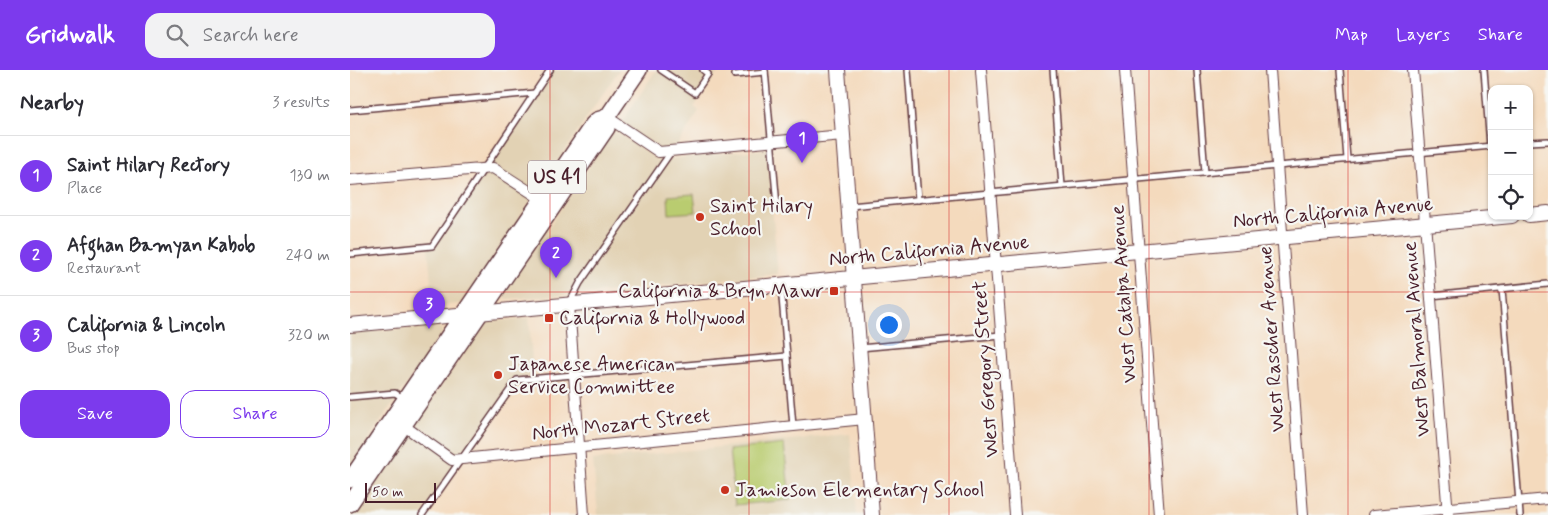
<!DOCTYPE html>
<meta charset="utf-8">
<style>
body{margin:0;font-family:Mynerve,sans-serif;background:#f2f2f3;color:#2b2b33}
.controls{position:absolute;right:15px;top:15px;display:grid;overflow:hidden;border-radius:10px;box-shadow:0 1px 4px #0004}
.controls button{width:45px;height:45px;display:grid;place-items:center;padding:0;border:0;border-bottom:1px solid #e1e1e2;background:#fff;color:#2b2b33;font:25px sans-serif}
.scale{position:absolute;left:15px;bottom:12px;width:71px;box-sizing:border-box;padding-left:5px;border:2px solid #4a1f2b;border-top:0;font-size:14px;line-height:18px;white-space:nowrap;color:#4a1f2b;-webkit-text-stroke:4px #f6f6f2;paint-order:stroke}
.you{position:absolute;left:538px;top:254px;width:18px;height:18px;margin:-12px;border:4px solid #fff;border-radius:50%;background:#1a73e8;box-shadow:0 0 0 8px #1a73e833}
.badge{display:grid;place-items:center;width:32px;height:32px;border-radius:50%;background:#7c3aed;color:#fff;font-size:16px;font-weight:700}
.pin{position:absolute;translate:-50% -41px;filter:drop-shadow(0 1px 2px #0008)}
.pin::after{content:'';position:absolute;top:26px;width:18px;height:15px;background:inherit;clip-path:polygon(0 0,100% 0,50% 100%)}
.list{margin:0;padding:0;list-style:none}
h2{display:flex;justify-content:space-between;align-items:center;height:65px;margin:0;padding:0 20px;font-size:21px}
h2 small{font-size:16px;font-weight:400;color:#7c7c81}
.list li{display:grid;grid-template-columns:32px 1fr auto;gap:15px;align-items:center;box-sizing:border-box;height:80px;padding:0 20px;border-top:1px solid #e1e1e2}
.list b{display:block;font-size:19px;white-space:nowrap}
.list p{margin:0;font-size:16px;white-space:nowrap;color:#7c7c81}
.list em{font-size:16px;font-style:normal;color:#7c7c81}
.actions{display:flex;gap:10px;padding:15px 20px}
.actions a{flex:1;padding:11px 0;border:1px solid #7c3aed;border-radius:15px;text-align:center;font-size:18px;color:#7c3aed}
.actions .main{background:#7c3aed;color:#fff}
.icon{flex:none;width:28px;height:28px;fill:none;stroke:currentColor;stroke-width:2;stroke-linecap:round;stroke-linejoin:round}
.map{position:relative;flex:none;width:1198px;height:445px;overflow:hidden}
header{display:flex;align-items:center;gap:30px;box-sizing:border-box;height:70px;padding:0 25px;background:#7c3aed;color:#fff}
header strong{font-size:24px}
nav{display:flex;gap:28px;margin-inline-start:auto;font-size:18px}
.search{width:350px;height:45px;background:#f2f2f3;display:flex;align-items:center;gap:12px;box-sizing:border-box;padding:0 18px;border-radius:15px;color:#7c7c81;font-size:19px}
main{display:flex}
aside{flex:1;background:#fff}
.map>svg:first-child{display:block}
.built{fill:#e2d2b4}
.green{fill:#b9cc6f;stroke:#82764d}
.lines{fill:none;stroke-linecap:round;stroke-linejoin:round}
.lane-casing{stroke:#643b41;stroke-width:8}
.street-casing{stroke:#643b41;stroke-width:12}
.secondary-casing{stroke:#643b41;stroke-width:16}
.primary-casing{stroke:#643b41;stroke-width:18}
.lane{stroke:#fff;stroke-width:5}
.street{stroke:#fff;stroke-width:10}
.secondary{stroke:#fff;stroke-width:14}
.primary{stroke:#fff;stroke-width:15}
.grid{fill:none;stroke:#d62828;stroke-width:1;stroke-opacity:0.55}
.poi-dot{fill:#c8321e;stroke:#f6f6f2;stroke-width:2}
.labels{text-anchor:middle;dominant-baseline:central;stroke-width:4.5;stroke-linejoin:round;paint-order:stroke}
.shield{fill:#f6f6f2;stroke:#7e6067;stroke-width:1}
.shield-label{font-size:19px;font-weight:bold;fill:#4a1f2b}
.poi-label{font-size:20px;fill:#4a1f2b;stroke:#f6f6f2;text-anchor:start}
.street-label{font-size:20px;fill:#4a1f2b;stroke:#f6f6f2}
</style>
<header>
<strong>Gridwalk</strong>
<div class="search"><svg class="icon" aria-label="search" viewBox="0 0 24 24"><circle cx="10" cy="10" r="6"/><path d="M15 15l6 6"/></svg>Search here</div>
<nav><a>Map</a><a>Layers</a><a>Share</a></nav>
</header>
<main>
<aside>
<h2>Nearby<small>3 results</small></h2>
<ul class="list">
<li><span class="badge">1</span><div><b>Saint Hilary Rectory</b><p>Place</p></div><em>130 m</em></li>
<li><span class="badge">2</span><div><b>Afghan Bamyan Kabob</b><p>Restaurant</p></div><em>240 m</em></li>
<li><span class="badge">3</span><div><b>California &amp; Lincoln</b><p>Bus stop</p></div><em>320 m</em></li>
</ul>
<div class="actions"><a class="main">Save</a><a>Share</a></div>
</aside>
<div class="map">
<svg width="1198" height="445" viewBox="0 0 1198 445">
<rect width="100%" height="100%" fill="#f6f6f2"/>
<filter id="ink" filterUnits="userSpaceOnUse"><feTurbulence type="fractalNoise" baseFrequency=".02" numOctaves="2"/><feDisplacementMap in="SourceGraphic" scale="10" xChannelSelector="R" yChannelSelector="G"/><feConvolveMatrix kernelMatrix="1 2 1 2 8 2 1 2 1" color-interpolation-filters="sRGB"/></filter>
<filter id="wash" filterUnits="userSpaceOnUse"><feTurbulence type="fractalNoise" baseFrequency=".0096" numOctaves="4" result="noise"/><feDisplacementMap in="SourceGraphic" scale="20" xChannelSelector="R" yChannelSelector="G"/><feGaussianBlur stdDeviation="1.12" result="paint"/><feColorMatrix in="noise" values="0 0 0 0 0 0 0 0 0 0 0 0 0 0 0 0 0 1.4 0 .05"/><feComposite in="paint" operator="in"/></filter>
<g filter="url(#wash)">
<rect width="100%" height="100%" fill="#f4dabd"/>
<!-- built -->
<g class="built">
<path d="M200,0H269L112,232L109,234L83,236L78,176H82Z"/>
<path d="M306,0H386L368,2L344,37L349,41L324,81L310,82L269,57Z"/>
<path d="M266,62L308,90L417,79L428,204L223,225L157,229L154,227V224L260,66Z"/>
<path d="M179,248L183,306L166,308L72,445H2L133,256L137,252L143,251Z"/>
<path d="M88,256L92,260V263L0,395V263Z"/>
<path d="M500,364L507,445H248L243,390Z"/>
</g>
<!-- green -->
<g class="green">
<path d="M344,124L346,142L319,144L318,126Z"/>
<path d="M434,374L440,430L385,435L379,380Z"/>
</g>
</g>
<g filter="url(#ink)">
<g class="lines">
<!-- lane casing -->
<g class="lane-casing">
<g id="lane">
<path d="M311,0L345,23L358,4L353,0"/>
<path d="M415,0L427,136"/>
<path d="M558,0L568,130"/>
<path d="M703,0L712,116"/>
<path d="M847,0L855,103"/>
<path d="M990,0L997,89"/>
<path d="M1134,0L1140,76"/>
<path d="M385,5L415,2"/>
<path d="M0,40L185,23"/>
<path d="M1179,72L1198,71"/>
<path d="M500,136L1142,76"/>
<path d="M0,184L82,176L200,0"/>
<path d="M431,216L443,356"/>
<path d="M1152,219L1170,445"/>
<path d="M1081,226L1198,214"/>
<path d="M220,232L230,213L321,82"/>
<path d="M510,278L651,265"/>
<path d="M0,327L45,323L53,328"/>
<path d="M72,445L167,310L437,286"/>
</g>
</g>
<!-- street casing -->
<g class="street-casing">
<g id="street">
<path d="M631,0L665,445"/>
<path d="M775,0L809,445"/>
<path d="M920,0L953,445"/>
<path d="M1063,0L1098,445"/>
<path d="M257,47L309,82L493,65"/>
<path d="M0,110L143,98L196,132"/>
<path d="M219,234L234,445"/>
<path d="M50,353L102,390L515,349"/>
<path d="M1024,445L1198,429"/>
</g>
</g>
<!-- secondary casing -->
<g class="secondary-casing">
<g id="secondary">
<path d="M488,0L522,445"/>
<path d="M1179,145L1198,143"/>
<path d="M0,255L1162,146"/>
</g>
</g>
<!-- primary casing -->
<g class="primary-casing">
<g id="primary">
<path d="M0,410L243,54L247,50L257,47"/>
<path d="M0,434L257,58V47L289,0"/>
</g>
</g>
<!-- lane -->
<use href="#lane" class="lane"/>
<!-- street -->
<use href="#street" class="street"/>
<!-- secondary -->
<use href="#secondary" class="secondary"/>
<!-- primary -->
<use href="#primary" class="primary"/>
</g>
</g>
<!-- grid -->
<path class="grid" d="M200,0V445M399,0V445M599,0V445M799,0V445M998,0V445M0,222H1198"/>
<!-- markers -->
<g class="poi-dot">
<circle cx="350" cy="147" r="5"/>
<rect x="479" y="216" width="10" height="10" rx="2.5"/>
<rect x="194" y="243" width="10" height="10" rx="2.5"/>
<circle cx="148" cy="305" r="5"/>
<circle cx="375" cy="420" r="5"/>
</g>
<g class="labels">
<!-- shield labels -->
<rect class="shield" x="178" y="90.5" width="58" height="33" rx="4"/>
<g class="shield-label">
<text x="207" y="107">US 41</text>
</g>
<!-- poi labels -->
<g class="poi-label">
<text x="360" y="136">Saint Hilary<tspan x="360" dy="23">School</tspan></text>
<text x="474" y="221" text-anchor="end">California &amp; Bryn Mawr</text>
<text x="209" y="248">California &amp; Hollywood</text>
<text x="158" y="294">Japanese American<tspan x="158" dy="23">Service Committee</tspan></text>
<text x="385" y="420">Jamieson Elementary School</text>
</g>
<!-- street labels -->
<g class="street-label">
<text transform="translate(983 143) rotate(-5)">North California Avenue</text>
<text transform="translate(579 181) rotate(-5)">North California Avenue</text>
<text transform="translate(774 224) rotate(-94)">West Catalpa Avenue</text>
<text transform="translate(922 269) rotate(-94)">West Rascher Avenue</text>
<text transform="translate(1067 269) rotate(-94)">West Balmoral Avenue</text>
<text transform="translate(636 299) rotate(-94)">West Gregory Street</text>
<text transform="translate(271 355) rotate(-6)">North Mozart Street</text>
</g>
</g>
</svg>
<div class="controls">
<button>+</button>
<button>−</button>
<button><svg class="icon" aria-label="locate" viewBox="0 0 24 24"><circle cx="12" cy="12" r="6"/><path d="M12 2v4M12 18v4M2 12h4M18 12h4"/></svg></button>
</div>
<div class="scale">50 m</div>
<div class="you"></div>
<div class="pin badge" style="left:452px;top:93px">1</div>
<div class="pin badge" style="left:206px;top:208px">2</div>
<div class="pin badge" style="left:79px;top:259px">3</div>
</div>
</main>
